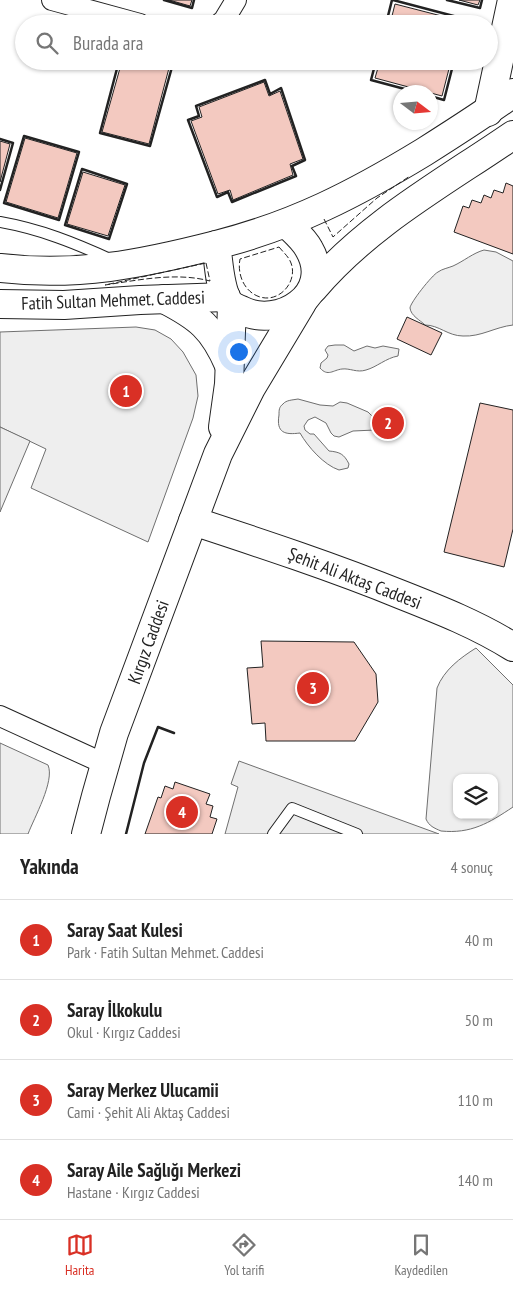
<!DOCTYPE html>
<html lang="tr">
<meta charset="utf-8">
<style>
body{margin:0;font-family:"PT Sans Narrow",sans-serif;background:#f6f6f6;color:#222}
.controls{position:absolute;right:15px;bottom:15px;display:grid;overflow:hidden;border-radius:10px;box-shadow:0 1px 4px #0004}
.controls button{width:45px;height:45px;display:grid;place-items:center;padding:0;border:0;border-bottom:1px solid #e0e0e0;background:#fff;color:#222;font:25px sans-serif}
.compass{position:absolute;left:393px;top:85px;width:45px;height:45px;border-radius:50%;background:#fff;box-shadow:0 1px 4px #0004;rotate:106deg}
.you{position:absolute;left:238px;top:351px;width:18px;height:18px;margin:-12px;border:4px solid #fff;border-radius:50%;background:#1a73e8;box-shadow:0 0 0 8px #1a73e833}
.badge{display:grid;place-items:center;width:32px;height:32px;border-radius:50%;background:#d93025;color:#fff;font-size:16px;font-weight:700}
.pin{position:absolute;translate:-50% -50%;border:2px solid #fff;box-shadow:0 1px 5px #0006}
.list{margin:0;padding:0;list-style:none}
h2{display:flex;justify-content:space-between;align-items:center;height:65px;margin:0;padding:0 20px;font-size:21px}
h2 small{font-size:16px;font-weight:400;color:#767676}
.list li{display:grid;grid-template-columns:32px 1fr auto;gap:15px;align-items:center;box-sizing:border-box;height:80px;padding:0 20px;border-top:1px solid #e0e0e0}
.list b{display:block;font-size:19px;white-space:nowrap}
.list p{margin:0;font-size:16px;white-space:nowrap;color:#767676}
.list em{font-size:16px;font-style:normal;color:#767676}
.icon{flex:none;width:28px;height:28px;fill:none;stroke:currentColor;stroke-width:2;stroke-linecap:round;stroke-linejoin:round}
.map{position:relative;flex:none;width:513px;height:834px;overflow:hidden}
.search{position:absolute;background:#fff;box-shadow:0 1px 4px #0004;left:15px;right:15px;top:15px;height:55px;display:flex;align-items:center;gap:12px;box-sizing:border-box;padding:0 18px;border-radius:28px;color:#767676;font-size:19px}
.sheet{height:385px;background:#fff}
nav{display:flex;justify-content:space-around;align-items:center;box-sizing:border-box;height:70px;border-top:1px solid #e0e0e0;background:#fff;font-size:14px;color:#767676}
nav a{display:grid;justify-items:center;gap:2px}
nav .on{color:#d93025}
.map>svg:first-child{display:block}
.green{fill:#eee;stroke:#6f6f6f;fill-rule:evenodd}
.parking{fill:#ededed;stroke:#6f6f6f}
.building{fill:#f3c9c0;stroke:#222}
.lines{fill:none;stroke-linecap:round;stroke-linejoin:round}
.lane-casing{stroke:#222;stroke-width:12}
.street-casing{stroke:#222;stroke-width:22}
.secondary-casing{stroke:#222;stroke-width:30}
.lane{stroke:#fff;stroke-width:10}
.street{stroke:#fff;stroke-width:20}
.secondary{stroke:#fff;stroke-width:28}
.fence{stroke:#222;stroke-width:1;stroke-dasharray:6 2.5;stroke-linecap:butt}
.wall{stroke:#222;stroke-width:2.5}
.labels{text-anchor:middle;dominant-baseline:central;stroke-width:4;stroke-linejoin:round;paint-order:stroke}
.street-label{font-size:18px;fill:#222;stroke:#fff}
</style>
<div class="map">
<svg width="513" height="834" viewBox="0 0 513 834">
<rect width="100%" height="100%" fill="#fff"/>
<!-- green -->
<g class="green">
<path d="M484,250L496,252L513,261V325C495,327 481,337 463,336C448,336 439,325 425,325C420,320 411,316 410,308C410,303 432,275 438,272C442,269 448,268 453,266C464,261 473,253 484,250Z"/>
<path d="M136,327L155,330L171,339L183,352L196,375L198,396L193,418L148,542L31,488L46,449L0,427V332Z"/>
<path d="M335,345H344L354,351L367,346L375,348L383,346L399,349L398,356C386,358 377,367 366,370C357,373 350,368 342,369C333,370 328,377 320,368L321,363L327,358L328,355L325,350L328,346Z"/>
<path d="M298,399L320,405L333,406L340,402L347,403L368,412L382,426L375,430L353,431L339,437L334,436L331,433L326,423L315,417L308,420L304,426L305,430L310,434H314L329,451C340,452 344,454 349,464L348,468L339,470C324,465 308,447 300,433C285,435 276,433 279,415C279,410 279,407 283,404C286,400 293,400 298,399Z"/>
<path d="M476,648L513,685V807C489,823 471,834 441,831C434,828 429,826 426,819L437,688C444,670 460,658 476,648ZM457,778H494V815H457Z"/>
<path d="M0,743L48,765C55,781 34,818 28,834H0Z"/>
</g>
<!-- parking -->
<g class="parking">
<path d="M0,427L30,441L0,512Z"/>
<path d="M239,761L439,834H225L238,787L231,784Z"/>
</g>
<!-- building -->
<g class="building">
<path d="M169,0H192L190,6Z"/>
<path d="M459,0H480L478,5Z"/>
<path d="M395,4L461,21V24H390Z"/>
<path d="M122,61H145L169,68L149,144L102,132Z"/>
<path d="M380,61H451L442,96L375,78Z"/>
<path d="M264,82L269,96L280,91L303,159L290,164L293,175L233,200L230,190L218,194L191,121L202,117L199,107Z"/>
<path d="M25,138L77,153L58,218L6,202Z"/>
<path d="M0,141L10,144L0,182Z"/>
<path d="M83,172L125,185L108,236L67,224Z"/>
<path d="M506,183L513,186V254L454,232L463,206L469,208L472,200L481,203L484,195L491,198L494,190L503,193Z"/>
<path d="M407,317L442,333L431,355L397,339Z"/>
<path d="M480,403L513,410V529L504,567L444,552Z"/>
<path d="M261,641L354,642L376,674L378,702L355,741H266L265,723L252,724L247,668L263,667Z"/>
<path d="M175,782L210,794L206,804L213,806L210,817L217,819L212,834H145L158,797L161,798L165,786L173,789Z"/>
</g>
<g class="lines">
<!-- lane casing -->
<g class="lane-casing">
<g id="lane">
<path d="M0,222C40,229 75,243 112,260"/>
<path d="M273,834L292,808L357,834"/>
</g>
</g>
<!-- street casing -->
<g class="street-casing">
<g id="street">
<path d="M52,0L140,24"/>
<path d="M219,24L224,20L236,0"/>
<path d="M0,716L105,764"/>
</g>
</g>
<!-- secondary casing -->
<g class="secondary-casing">
<g id="secondary">
<path d="M488,112L512,0"/>
<path d="M286,223C294,231 304,239 309,249C335,294 279,330 241,310C236,308 231,306 228,302C219,286 219,262 216,245C295,225 355,194 424,152C454,133 484,114 513,93"/>
<path d="M0,268C77,277 142,264 216,245"/>
<path d="M313,289C368,224 443,183 513,135"/>
<path d="M164,299C199,317 213,328 229,365"/>
<path d="M0,304L64,305L140,300L226,297"/>
<path d="M223,427L229,384L232,306"/>
<path d="M193,521C263,544 333,567 402,595C440,610 478,625 513,647"/>
<path d="M86,834L96,796L114,733L218,454L251,388L302,303"/>
</g>
</g>
<!-- lane -->
<use href="#lane" class="lane"/>
<!-- street -->
<use href="#street" class="street"/>
<!-- secondary -->
<use href="#secondary" class="secondary"/>
<!-- fence -->
<g class="fence">
<path d="M324,219L333,237L377,198L410,176"/>
<path d="M279,247C283,252 289,257 291,263C298,281 280,303 260,297C244,292 237,274 240,259Z"/>
<path d="M206,263L210,281C176,272 139,280 105,285Z"/>
</g>
<!-- wall -->
<g class="wall">
<path d="M164,0L192,8L194,0"/>
<path d="M393,0L465,19L464,24"/>
<path d="M447,0L480,8L482,0"/>
<path d="M386,24L392,0"/>
<path d="M119,61L100,133L150,146L172,67L152,61"/>
<path d="M376,61L371,80L416,92"/>
<path d="M265,80L270,94L281,88L305,160L292,166L296,176L232,202L228,192L217,197L188,120L199,116L196,106Z"/>
<path d="M430,96L444,100L454,61"/>
<path d="M24,136L79,152L59,220L4,203Z"/>
<path d="M0,139L13,143L0,190"/>
<path d="M82,169L127,184L109,239L65,225Z"/>
<path d="M126,834L144,763L158,727L174,733"/>
</g>
</g>
<g class="labels">
<!-- street labels -->
<g class="street-label">
<text transform="translate(113 300) rotate(-2)">Fatih Sultan Mehmet. Caddesi</text>
<text transform="translate(355 578) rotate(21)">Şehit Ali Aktaş Caddesi</text>
<text transform="translate(148 642) rotate(-70)">Kırgız Caddesi</text>
</g>
</g>
</svg>
<div class="controls">
<button><svg class="icon" aria-label="layers" viewBox="0 0 24 24"><path d="M12 4l9 5-9 5-9-5zM3 14l9 5 9-5"/></svg></button>
</div>
<svg class="compass" viewBox="-18 -18 36 36"><path d="M0-13l5 13h-10z" fill="#e53935"/><path d="M0 13l5-13h-10z" fill="#767676"/></svg>
<div class="you"></div>
<div class="pin badge" style="left:126px;top:391px">1</div>
<div class="pin badge" style="left:388px;top:423px">2</div>
<div class="pin badge" style="left:313px;top:688px">3</div>
<div class="pin badge" style="left:182px;top:812px">4</div>
<div class="search"><svg class="icon" aria-label="search" viewBox="0 0 24 24"><circle cx="10" cy="10" r="6"/><path d="M15 15l6 6"/></svg>Burada ara</div>
</div>
<section class="sheet">
<h2>Yakında<small>4 sonuç</small></h2>
<ul class="list">
<li><span class="badge">1</span><div><b>Saray Saat Kulesi</b><p>Park · Fatih Sultan Mehmet. Caddesi</p></div><em>40 m</em></li>
<li><span class="badge">2</span><div><b>Saray İlkokulu</b><p>Okul · Kırgız Caddesi</p></div><em>50 m</em></li>
<li><span class="badge">3</span><div><b>Saray Merkez Ulucamii</b><p>Cami · Şehit Ali Aktaş Caddesi</p></div><em>110 m</em></li>
<li><span class="badge">4</span><div><b>Saray Aile Sağlığı Merkezi</b><p>Hastane · Kırgız Caddesi</p></div><em>140 m</em></li>
</ul>
</section>
<nav>
<a class="on"><svg class="icon" aria-label="map" viewBox="0 0 24 24"><path d="M3 6l6-2 6 2 6-2v14l-6 2-6-2-6 2zM9 4v14M15 6v14"/></svg>Harita</a>
<a><svg class="icon" aria-label="directions" viewBox="0 0 24 24"><path d="M12 3l9 9-9 9-9-9zM9 14v-3h6M13 9l2 2-2 2"/></svg>Yol tarifi</a>
<a><svg class="icon" aria-label="saved" viewBox="0 0 24 24"><path d="M7 4h10v16l-5-4-5 4z"/></svg>Kaydedilen</a>
</nav>
